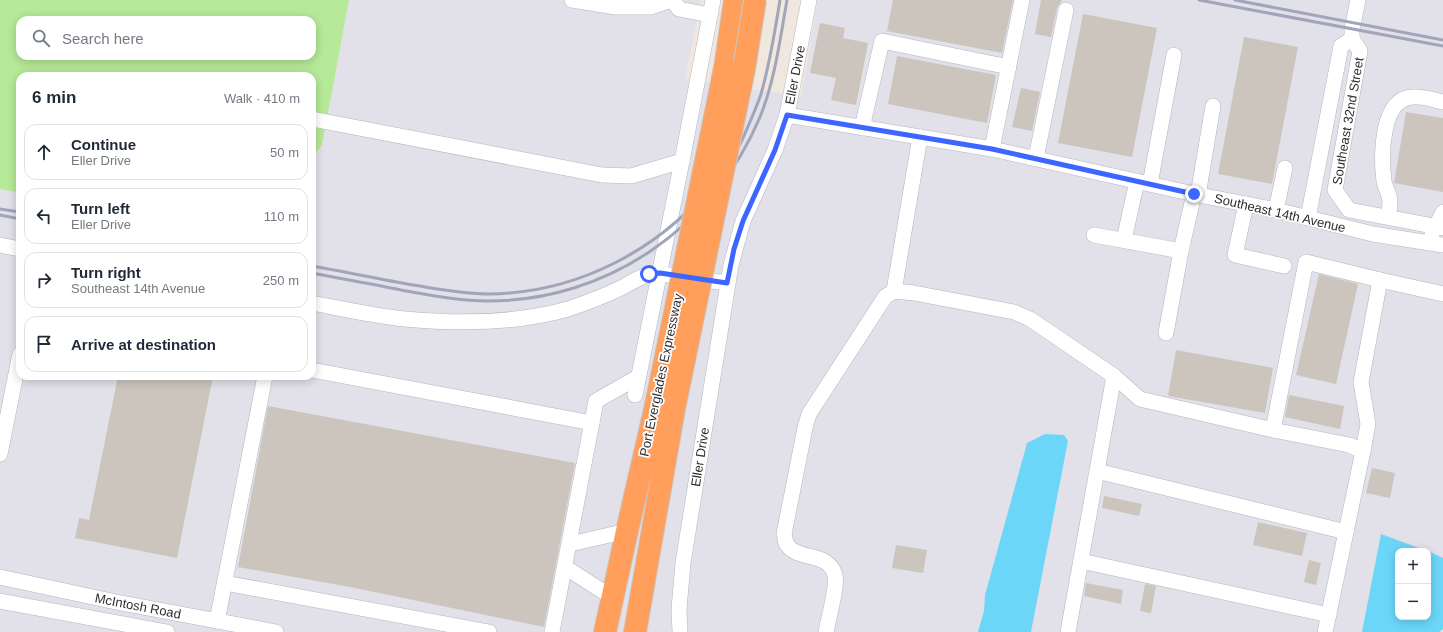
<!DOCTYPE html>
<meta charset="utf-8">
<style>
body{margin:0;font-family:Arial,sans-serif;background:#f6f6f7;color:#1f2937}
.controls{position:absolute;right:12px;bottom:12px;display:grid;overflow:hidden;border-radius:8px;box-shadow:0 2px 10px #0003}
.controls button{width:36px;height:36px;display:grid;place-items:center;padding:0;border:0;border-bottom:1px solid #e0e1e3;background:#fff;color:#1f2937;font:20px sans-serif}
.stop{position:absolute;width:12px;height:12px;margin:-9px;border:3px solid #3d65ff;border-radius:50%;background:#fff}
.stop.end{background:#3d65ff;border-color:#fff;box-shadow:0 1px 4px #0008}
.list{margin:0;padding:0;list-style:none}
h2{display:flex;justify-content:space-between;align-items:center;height:52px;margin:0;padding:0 16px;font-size:17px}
h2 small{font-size:13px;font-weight:400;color:#747a83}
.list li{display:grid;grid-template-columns:26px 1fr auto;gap:12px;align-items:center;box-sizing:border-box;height:56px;margin:0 8px 8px;padding:0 8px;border:1px solid #e0e1e3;border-radius:12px}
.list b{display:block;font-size:15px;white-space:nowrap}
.list p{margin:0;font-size:13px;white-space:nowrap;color:#747a83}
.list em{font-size:13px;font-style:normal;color:#747a83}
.icon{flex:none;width:22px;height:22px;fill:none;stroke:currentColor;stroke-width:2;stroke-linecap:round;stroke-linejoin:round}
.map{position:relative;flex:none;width:1443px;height:632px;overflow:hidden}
.search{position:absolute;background:#fff;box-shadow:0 2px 10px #0003;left:16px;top:16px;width:300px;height:44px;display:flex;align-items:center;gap:10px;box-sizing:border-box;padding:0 14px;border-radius:12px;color:#747a83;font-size:15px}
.panel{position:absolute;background:#fff;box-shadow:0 2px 10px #0003;left:16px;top:72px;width:300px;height:308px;border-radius:12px}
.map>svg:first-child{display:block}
.industrial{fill:#e2e0e8;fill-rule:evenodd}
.green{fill:#b6e998;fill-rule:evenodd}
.water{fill:#6cd6f8}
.building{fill:#cbc5be}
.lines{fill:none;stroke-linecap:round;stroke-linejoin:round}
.minor-casing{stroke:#b3b6c2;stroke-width:16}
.highway-casing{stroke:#c8c8c8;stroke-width:24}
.minor{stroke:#fff;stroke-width:15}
.highway{stroke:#ff9f5b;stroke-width:22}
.rail{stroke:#a1a5b9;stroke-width:3}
.highway-bridge-casing{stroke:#c8c8c8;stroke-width:24;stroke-linecap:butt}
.highway-bridge{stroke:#ff9f5b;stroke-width:22}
.route{stroke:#3d65ff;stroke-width:5}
.labels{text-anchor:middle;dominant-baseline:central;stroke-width:3.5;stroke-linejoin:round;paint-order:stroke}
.street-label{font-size:13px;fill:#2d2d2d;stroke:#fff}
</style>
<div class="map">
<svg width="1443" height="632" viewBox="0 0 1443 632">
<rect width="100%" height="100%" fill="#f0e8df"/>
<!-- industrial -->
<path class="industrial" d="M349,0H701L685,78L801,97L818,0H1443V632H1031L1068,441L1027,443L985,595L984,611L978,632H0V189L20,193V376H312V158L322,145ZM1398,551H1428V617H1398Z"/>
<!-- green -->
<path class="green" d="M0,0H349L322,145L312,158V76H20V193L0,189ZM20,20H312V56H20Z"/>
<!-- water -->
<g class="water">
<path d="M1045,434L1064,435L1068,441L1031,632H978L984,611L985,595L1027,443Z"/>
<path d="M1381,534L1427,551H1398V617H1428V551L1443,558V629L1439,632H1362Z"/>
</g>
<!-- building -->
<g class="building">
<path d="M893,0H1013L1002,53L887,31Z"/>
<path d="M1041,0H1062L1057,8L1051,37L1035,34Z"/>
<path d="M1083,14L1157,28L1132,157L1058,143Z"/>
<path d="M820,23L845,28L843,38L868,43L856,105L831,100L836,78L810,73Z"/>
<path d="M1244,37L1298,47L1272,184L1218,174Z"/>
<path d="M897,56L996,75L987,123L888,104Z"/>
<path d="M1021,88L1040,92L1032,131L1012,127Z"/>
<path d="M1406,112L1443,118V192L1394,183Z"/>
<path d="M1319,274L1358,284L1336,384L1296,375Z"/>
<path d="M1176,350L1273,368L1265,413L1168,396Z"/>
<path d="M118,376H213L177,558L75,538L79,518L89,520Z"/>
<path d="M1289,395L1344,406L1340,429L1285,417Z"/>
<path d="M268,406L575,463L544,627L350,587L238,567Z"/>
<path d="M1372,468L1395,473L1390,498L1366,493Z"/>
<path d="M1104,496L1142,504L1139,516L1102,508Z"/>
<path d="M1258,522L1307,533L1302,556L1253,545Z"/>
<path d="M896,545L927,550L923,573L892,568Z"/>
<path d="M1309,560L1321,563L1316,585L1304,582Z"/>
<path d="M1086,583L1123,590L1121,604L1084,596Z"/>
<path d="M1145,584L1156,586L1151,613L1140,611Z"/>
</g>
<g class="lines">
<!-- minor casing -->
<g class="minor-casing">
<g id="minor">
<path d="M572,0L616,7H651L672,0"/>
<path d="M673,0L679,9L710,15"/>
<path d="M1352,39L1360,51L1335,190L1349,210L1443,228"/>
<path d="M787,115L992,149L1194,194L1276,210L1373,234L1443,245"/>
<path d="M312,119L602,175L631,176L682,161"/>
<path d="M862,128L882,41L1009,67"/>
<path d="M992,149L1022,0"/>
<path d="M1036,158L1066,10"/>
<path d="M1150,184L1174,55"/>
<path d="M1198,195L1213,106"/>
<path d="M1246,204L1235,255L1284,266"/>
<path d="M1276,210L1285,168"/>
<path d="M1388,217C1389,212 1390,207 1390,202C1390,195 1385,188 1384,181C1381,158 1380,98 1413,97C1422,96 1434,100 1443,102"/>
<path d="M1308,218L1341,46L1352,39V29L1358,0"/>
<path d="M1432,234L1443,212"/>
<path d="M1094,235L1181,251L1194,194"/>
<path d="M1124,240L1137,181"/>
<path d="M0,245L20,249"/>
<path d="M1380,280L1443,294"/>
<path d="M894,291L920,137"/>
<path d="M312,303C343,309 374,316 405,319C459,324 515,324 568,309C586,303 604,296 621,288C632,282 642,275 654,273L727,283"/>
<path d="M1166,333L1181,251"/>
<path d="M312,370L592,423"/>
<path d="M635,395L682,161L713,0"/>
<path d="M1273,430L1306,262L1380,280L1361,382L1368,424L1363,451"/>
<path d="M0,454L20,354"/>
<path d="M1097,471L1346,532"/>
<path d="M570,544L627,531"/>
<path d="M1081,561L1329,615"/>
<path d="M565,567L613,598"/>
<path d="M0,577L116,602L276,632"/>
<path d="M225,583L489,632"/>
<path d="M0,601L167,632"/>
<path d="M217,621L265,376"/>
<path d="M552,632L596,401L638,377"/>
<path d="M680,632L679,609L683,563L731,265L743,221L775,150L787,115L809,0"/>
<path d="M826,632C828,620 838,585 835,575C828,550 796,562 786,543C785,540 785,536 784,534L805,428L809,414L885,297L894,291L914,293L1014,312L1030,319L1114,376L1140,399L1273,430L1349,445L1363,451L1325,632"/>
<path d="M1068,632L1114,376"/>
</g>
</g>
<!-- highway casing -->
<g class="highway-casing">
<g id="highway">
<path d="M725,68L735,0"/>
<path d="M605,632L627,531L656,405"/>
<path d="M635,632L674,409"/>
</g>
</g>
<!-- minor -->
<use href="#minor" class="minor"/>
<!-- highway -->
<use href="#highway" class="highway"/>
<!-- rail -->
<g class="rail">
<path d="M1199,0L1443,46"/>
<path d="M1235,0L1443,40"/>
<path d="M0,209L20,212"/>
<path d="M0,215L20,219"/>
<path d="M312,266C346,272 379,279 413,285C438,289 463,294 489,294C578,293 663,249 717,178C727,166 736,153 743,138C749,124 756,109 761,94C770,63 775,31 780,0"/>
<path d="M312,273C342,279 372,284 401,290C430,295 459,301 488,301C608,301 714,227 760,117C775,80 780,39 787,0"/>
</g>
<!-- highway-bridge casing -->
<g class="highway-bridge-casing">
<g id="highway-bridge">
<path d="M656,405L725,68"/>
<path d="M674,409L744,69L755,0"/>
</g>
</g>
<!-- highway-bridge -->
<use href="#highway-bridge" class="highway-bridge"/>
</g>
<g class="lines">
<!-- route -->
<path class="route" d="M649,274L660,273L727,283L734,249L743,221L775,150L787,115L992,149L1194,194"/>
</g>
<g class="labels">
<!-- street labels -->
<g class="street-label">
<text transform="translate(795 75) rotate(-79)">Eller Drive</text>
<text transform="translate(1348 121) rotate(-80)">Southeast 32nd Street</text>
<text transform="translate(1280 213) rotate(13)">Southeast 14th Avenue</text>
<text transform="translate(661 375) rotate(-78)">Port Everglades Expressway</text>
<text transform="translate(700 457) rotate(-81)">Eller Drive</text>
<text transform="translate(138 606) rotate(11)">McIntosh Road</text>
</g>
</g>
</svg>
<div class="controls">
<button>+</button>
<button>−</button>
</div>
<div class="stop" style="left:649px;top:274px"></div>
<div class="stop end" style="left:1194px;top:194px"></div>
<div class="search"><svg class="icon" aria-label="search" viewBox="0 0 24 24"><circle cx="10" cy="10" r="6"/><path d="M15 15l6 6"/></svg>Search here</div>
<section class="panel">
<h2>6 min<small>Walk · 410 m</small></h2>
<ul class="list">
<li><svg class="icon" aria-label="ahead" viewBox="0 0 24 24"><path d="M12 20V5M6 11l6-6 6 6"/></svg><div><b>Continue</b><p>Eller Drive</p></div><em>50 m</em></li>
<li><svg class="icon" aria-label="left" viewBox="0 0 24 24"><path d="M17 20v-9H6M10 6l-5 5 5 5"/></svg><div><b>Turn left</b><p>Eller Drive</p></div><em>110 m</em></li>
<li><svg class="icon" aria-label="right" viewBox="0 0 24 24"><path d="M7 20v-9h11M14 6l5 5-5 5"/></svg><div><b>Turn right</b><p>Southeast 14th Avenue</p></div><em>250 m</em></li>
<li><svg class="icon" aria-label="arrive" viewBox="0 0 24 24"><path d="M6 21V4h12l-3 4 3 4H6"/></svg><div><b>Arrive at destination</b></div></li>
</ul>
</section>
</div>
